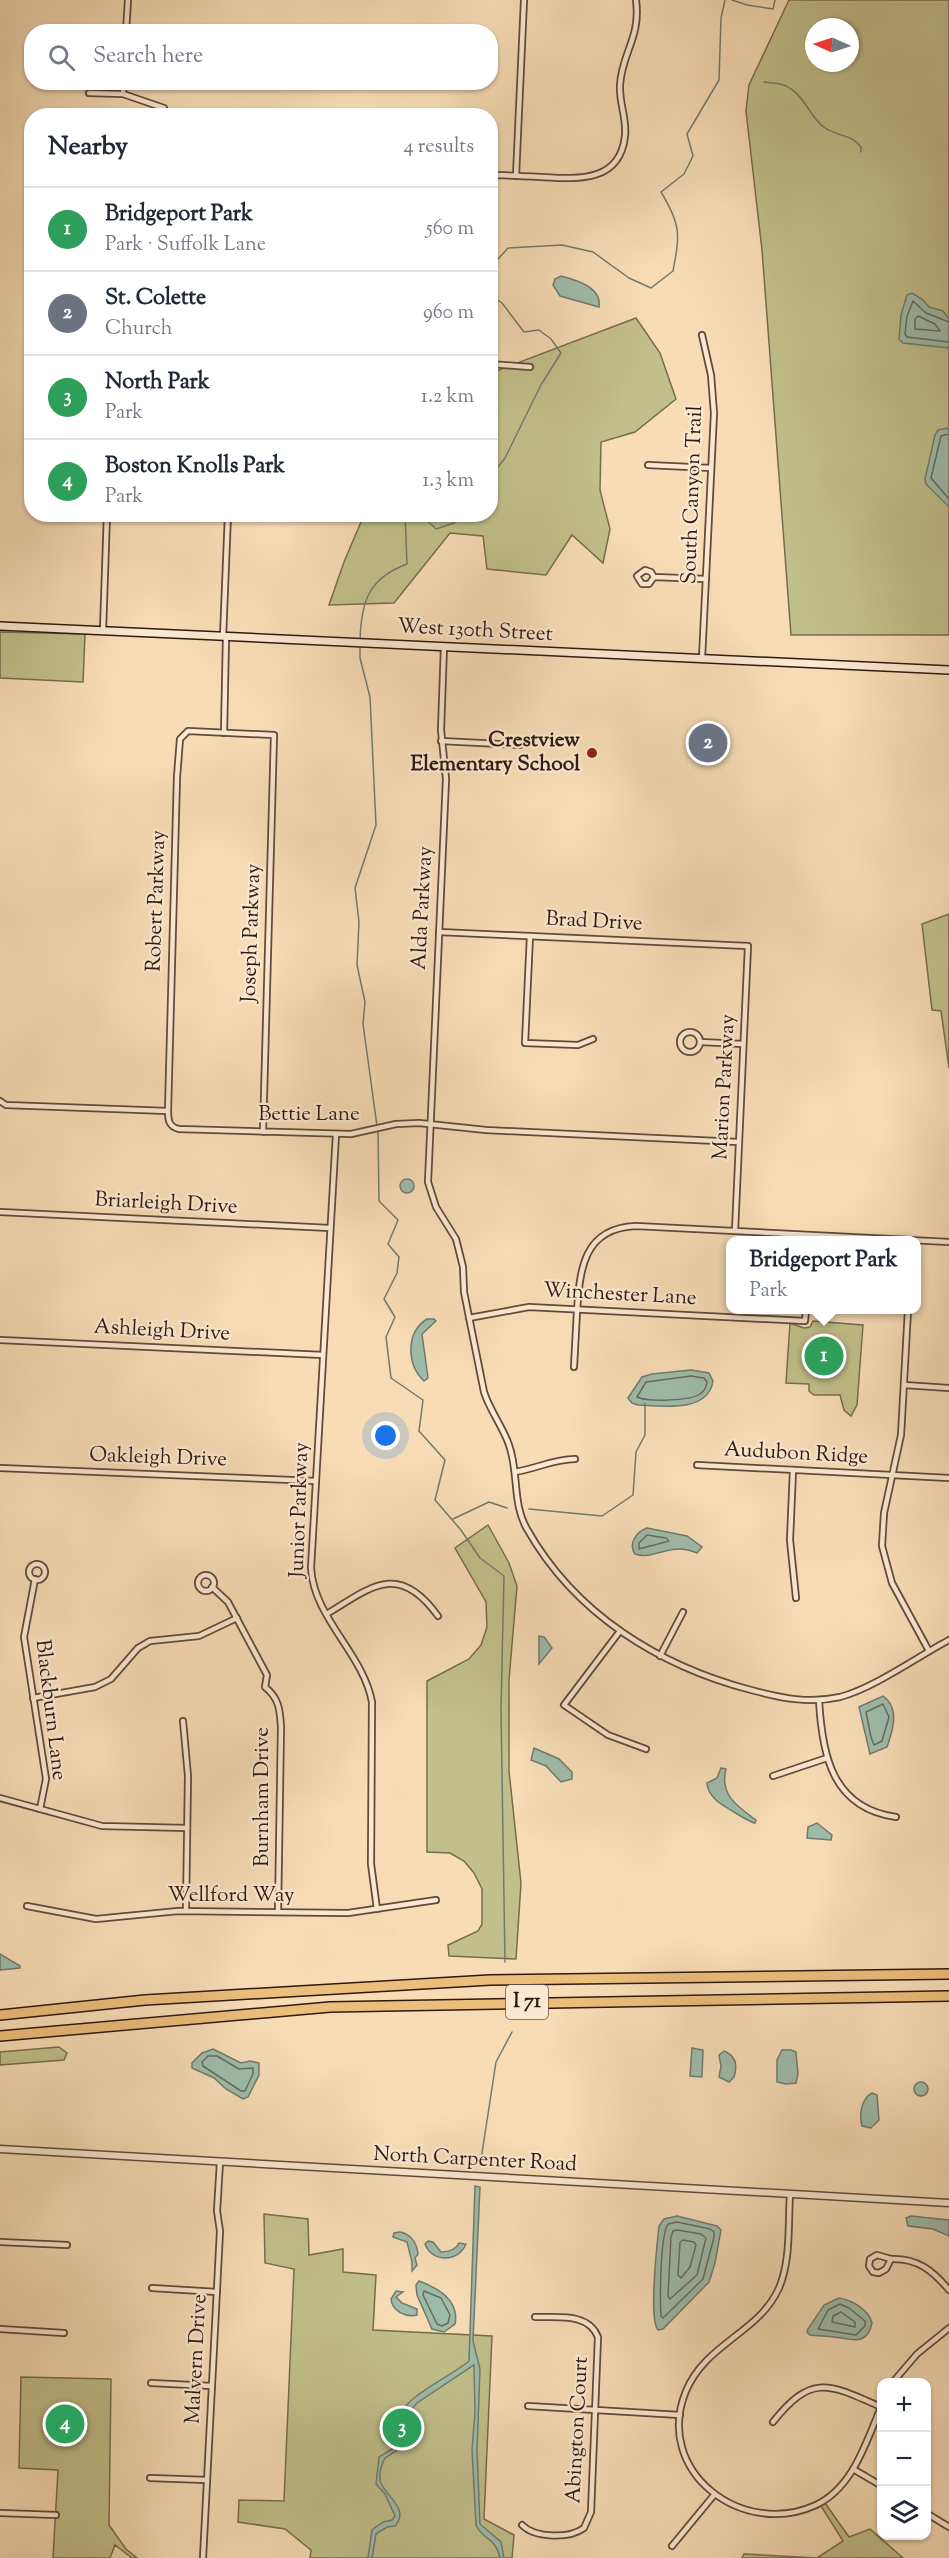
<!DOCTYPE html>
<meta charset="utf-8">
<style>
body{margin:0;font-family:"Sorts Mill Goudy",serif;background:#f6f6f7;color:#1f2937}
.controls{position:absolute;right:18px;bottom:18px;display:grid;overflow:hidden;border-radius:12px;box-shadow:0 2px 4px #0004}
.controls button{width:54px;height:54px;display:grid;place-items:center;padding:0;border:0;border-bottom:2px solid #e0e1e3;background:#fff;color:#1f2937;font:30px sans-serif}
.compass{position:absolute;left:805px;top:18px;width:54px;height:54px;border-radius:50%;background:#fff;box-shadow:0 2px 4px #0004;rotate:273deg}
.you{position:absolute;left:386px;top:1436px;width:21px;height:21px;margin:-15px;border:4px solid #fff;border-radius:50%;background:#1a73e8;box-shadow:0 0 0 9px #1a73e833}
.badge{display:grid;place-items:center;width:39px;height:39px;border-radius:50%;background:#8f2418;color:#fff;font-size:20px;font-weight:700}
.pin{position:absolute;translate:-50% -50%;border:3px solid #fff;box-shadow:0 2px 6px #0006}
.popup{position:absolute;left:726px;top:1236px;width:195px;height:78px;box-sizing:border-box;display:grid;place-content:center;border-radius:12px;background:#fff;filter:drop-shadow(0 2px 4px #0005);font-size:20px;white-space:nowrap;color:#747a83}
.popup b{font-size:22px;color:#1f2937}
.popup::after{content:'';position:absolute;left:50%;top:100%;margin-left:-12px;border:12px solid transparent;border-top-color:#fff}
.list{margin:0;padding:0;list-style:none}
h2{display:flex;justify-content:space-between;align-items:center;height:78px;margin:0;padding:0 24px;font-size:26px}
h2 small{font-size:20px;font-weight:400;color:#747a83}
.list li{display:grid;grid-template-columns:39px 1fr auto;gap:18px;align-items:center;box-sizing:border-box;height:84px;padding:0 24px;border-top:2px solid #e0e1e3}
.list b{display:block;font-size:22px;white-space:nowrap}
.list p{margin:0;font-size:20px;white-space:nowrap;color:#747a83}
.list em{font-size:20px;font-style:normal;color:#747a83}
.icon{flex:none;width:33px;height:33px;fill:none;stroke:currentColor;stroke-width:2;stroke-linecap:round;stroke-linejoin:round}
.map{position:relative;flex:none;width:949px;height:2558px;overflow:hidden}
.search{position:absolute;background:#fff;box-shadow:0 2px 4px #0004;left:24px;top:24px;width:474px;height:66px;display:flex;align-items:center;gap:15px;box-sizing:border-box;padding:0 21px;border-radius:24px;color:#747a83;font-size:22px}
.panel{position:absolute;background:#fff;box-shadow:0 2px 4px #0004;left:24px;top:108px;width:474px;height:414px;border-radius:24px}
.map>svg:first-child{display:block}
.green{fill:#c1bf8b;stroke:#786c4e;stroke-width:1.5;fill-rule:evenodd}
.water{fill:#9ebcab;stroke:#717b6d;stroke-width:1.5}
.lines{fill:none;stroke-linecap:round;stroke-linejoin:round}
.shore{stroke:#666b5e;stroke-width:1.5}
.stream{stroke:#717b6d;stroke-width:1.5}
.minor-casing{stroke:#604a3a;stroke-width:8}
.tertiary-casing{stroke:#604a3a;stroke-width:9}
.secondary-casing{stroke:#2e1a11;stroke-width:10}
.motorway-casing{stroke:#2e1a11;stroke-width:12}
.minor{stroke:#fae8d0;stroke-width:4.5}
.tertiary{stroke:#fae8d0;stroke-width:6}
.secondary{stroke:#fae8d0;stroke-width:7}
.motorway{stroke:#ecbe7b;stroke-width:9}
.poi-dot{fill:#8f2418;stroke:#fae8d0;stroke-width:2}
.labels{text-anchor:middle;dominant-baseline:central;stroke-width:4.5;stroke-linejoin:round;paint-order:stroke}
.shield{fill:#fae8d0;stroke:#6b584a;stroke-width:1.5}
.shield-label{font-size:20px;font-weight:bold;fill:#2e1a11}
.street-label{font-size:21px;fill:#2e1a11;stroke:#fae8d0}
.poi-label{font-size:21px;font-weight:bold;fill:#2e1a11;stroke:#fae8d0;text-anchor:end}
</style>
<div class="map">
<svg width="949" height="2558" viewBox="0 0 949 2558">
<rect width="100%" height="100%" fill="#f7dcb6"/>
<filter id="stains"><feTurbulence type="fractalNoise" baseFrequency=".00333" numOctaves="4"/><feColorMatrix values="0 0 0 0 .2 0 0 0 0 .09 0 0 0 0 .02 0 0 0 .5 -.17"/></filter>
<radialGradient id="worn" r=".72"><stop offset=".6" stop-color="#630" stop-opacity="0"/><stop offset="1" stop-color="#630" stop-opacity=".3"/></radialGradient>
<!-- green -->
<g class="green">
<path d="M789,0H949V635H791L762,250L746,111L749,85ZM814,27H850V63H814Z"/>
<path d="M636,318L660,353L676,399L635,432L601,442L600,490L610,529L603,563L572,535L546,575L487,569L483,536L450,533L394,603L329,605L344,562L364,515L490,514L491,373Z"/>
<path d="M0,632L85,634L83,682L0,678Z"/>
<path d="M949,914V1068L941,1011L932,1010L922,924Z"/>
<path d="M813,1321L863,1325L857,1405L851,1416L844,1410L840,1395H814L809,1391V1384L786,1383L790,1323L804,1328L810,1327Z"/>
<path d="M488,1525L509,1563L517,1586L509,1680V1771L521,1883L516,1959L449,1956L448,1945L478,1931L482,1924V1889L474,1873L464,1861L450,1853L427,1852V1681L469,1659L481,1645L487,1627L486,1602L455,1548Z"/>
<path d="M59,2047L67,2053L64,2060L0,2065V2052Z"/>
<path d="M264,2214L308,2219L309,2255L343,2249V2272L376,2275L373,2330L492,2336L484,2519L514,2535L512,2558H310L311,2550L285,2529L238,2522L239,2500L284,2501L294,2269L265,2263Z"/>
<path d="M21,2377L111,2379L109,2525L126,2549L137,2558H132L115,2545L110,2558H53L58,2470L19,2468Z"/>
<path d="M825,2503L849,2537L870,2529L903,2558H742L744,2554L817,2558L843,2541L821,2506Z"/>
</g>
<!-- water -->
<g class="water">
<path d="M561,276C576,280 602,287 599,307L560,296L553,285L555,279Z"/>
<path d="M912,293L923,300L929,307L943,311L949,319V348L903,343L899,339L901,315L907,295Z"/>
<path d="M947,428L949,430V507L926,484L925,479L935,435L938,430Z"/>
<circle cx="407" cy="1186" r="7"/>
<path d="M427,1319H434L436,1321L422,1334L428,1378L424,1381C407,1365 405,1333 427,1319Z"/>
<path d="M691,1370L709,1373L713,1381C708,1413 663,1406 638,1405L632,1403L628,1398L642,1377L652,1374Z"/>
<path d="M647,1528L687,1536L702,1547L697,1553C668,1541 655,1561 635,1554C628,1544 636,1532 647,1528Z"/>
<path d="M539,1636L544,1637L552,1648L539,1664Z"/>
<path d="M883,1696C900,1708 893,1730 887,1747L870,1754L859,1707Z"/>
<path d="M534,1748L559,1759L572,1772V1779L561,1782L546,1766L531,1760Z"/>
<path d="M721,1768L726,1769C719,1795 738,1807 756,1820L755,1823C751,1823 720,1804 716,1800C712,1796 707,1789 707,1783L717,1778Z"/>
<path d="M817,1823L832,1835L831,1840L807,1838L808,1827Z"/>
<path d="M0,1954L20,1966V1968L0,1970Z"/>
<path d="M692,2048L703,2050L702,2077L690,2076Z"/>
<path d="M213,2049L241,2063L250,2061L259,2063V2075L248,2097L243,2099L226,2089L214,2078L192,2068V2063L202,2053Z"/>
<path d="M782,2050H791L796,2052L798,2074L796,2083L786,2084L777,2082V2060Z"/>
<path d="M724,2051C736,2056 738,2065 734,2077L729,2082L719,2077L721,2066L719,2055Z"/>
<circle cx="921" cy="2089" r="7"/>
<path d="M872,2093L877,2095L879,2120L871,2128L862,2126C859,2115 861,2099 872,2093Z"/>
<path d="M475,2186L480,2187L473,2341L480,2369L477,2451L480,2524L501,2542L504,2558H500C495,2536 483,2541 476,2525L472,2450L475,2412L474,2365L417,2403L405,2418L399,2449L385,2458C382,2464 378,2475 381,2483C386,2496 410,2510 395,2526L387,2527L376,2534L372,2558H368L372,2530L383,2522L392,2520L395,2516L385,2494L376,2484L379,2457L394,2448C396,2439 395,2429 397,2420C405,2395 449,2378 469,2361Z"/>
<path d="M677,2216L717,2226L721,2230L715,2263L709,2282L663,2329L658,2330C649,2319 657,2244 659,2226L664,2219Z"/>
<path d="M911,2216L949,2220V2236L933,2229L908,2226L906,2218Z"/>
<path d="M400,2232C411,2234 417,2243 418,2254L415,2258L417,2265L412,2271V2262L407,2242L393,2237L394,2233Z"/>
<path d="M428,2241L433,2242L441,2252C449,2252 456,2250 459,2243L466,2244C459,2262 432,2263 425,2244Z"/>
<path d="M419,2281C438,2288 460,2300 455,2324L444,2332L432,2329L417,2295L416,2285Z"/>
<path d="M396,2291L403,2292L396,2297L402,2303L417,2309V2315C406,2318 392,2311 391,2299Z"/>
<path d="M839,2298C852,2300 869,2310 872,2323C867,2348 849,2338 834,2337C826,2336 818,2336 810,2335L807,2332L808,2329L824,2305Z"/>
</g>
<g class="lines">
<!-- shore -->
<g class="shore">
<path d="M918,316L935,324L940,331L915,329V319Z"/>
<path d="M949,322L926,313L913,301L907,316L905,334L907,337L949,342"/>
<path d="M949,434L941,436L931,478L949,499"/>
<path d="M691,1376L704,1378L707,1382C706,1387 705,1391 700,1394C690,1401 647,1402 637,1397L646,1382Z"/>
<path d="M647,1535L666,1538L669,1541L639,1549V1543Z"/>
<path d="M883,1704L889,1717L882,1741L874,1745L871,1737L866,1712Z"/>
<path d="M208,2056H217L239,2069L253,2068V2074L245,2091H241L203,2066L202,2062Z"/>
<path d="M677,2222L710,2229L714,2232V2237L703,2279L663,2318L661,2316C660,2299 660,2236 668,2224Z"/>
<path d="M677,2230L701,2234L706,2238L697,2275L670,2299L668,2296L671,2237L673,2231Z"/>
<path d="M683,2240L694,2242L696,2245L690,2267L681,2278L678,2275L680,2242Z"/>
<path d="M424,2291L441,2298L450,2315L448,2323L442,2326L437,2324L423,2295Z"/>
<path d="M840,2304L849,2308L865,2321V2326L856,2335L818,2329L828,2310Z"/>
<path d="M841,2312L855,2322V2327L832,2322L833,2316Z"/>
</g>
<!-- stream -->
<g class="stream">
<path d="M732,0L747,5L773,9L775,0"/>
<path d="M764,82C773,83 784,83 791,89C806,98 810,118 825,128C837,136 853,135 861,147V152"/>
<path d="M490,268L508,248L562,245L593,252L629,278L651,288L673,271C680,234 681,225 661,192L684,174L693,156L687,134L719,80L721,18L725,0"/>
<path d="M490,295L502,303L524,332L539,330L551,339L561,353L541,385L505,458L490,477"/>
<path d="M420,514L436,529L454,523L461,514"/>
<path d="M360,641C361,601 369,578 407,564L405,514"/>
<path d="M360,645V658L370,697L376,825L355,888L359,922L357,965L365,1002L363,1024L377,1126"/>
<path d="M378,1131L379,1201L398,1220L388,1244L399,1257L397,1273L384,1299L395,1317L386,1337L391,1378L423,1400L419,1431L445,1460L435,1500L461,1530L480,1558L504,1576L501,1710L505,1962"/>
<path d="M529,1509L602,1516L633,1495L636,1452L645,1435V1403"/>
<path d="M453,1519L489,1502L507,1508"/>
<path d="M480,2166L496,2062L512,2032"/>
</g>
<!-- minor casing -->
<g class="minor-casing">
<g id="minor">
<path d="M126,32L128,0"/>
<path d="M89,93L123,94L164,108"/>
<path d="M123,94L124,82"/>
<path d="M490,175C507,175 524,176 541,177C577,179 620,183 625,136C627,119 619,103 620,85C622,52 641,38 636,0"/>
<path d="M516,176L524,0"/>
<path d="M702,335L711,375L714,413L702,658"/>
<path d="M490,364L530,367"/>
<path d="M648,465L711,468"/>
<path d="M654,577L649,584H642L637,576L645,570L651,572L654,577L706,579"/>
<path d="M103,630L107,514"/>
<path d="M223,637L228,514"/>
<path d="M444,646L441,730L446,779L428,1182L436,1207L456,1239L463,1267L464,1292L484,1392C490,1411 503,1427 509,1445C519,1473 512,1503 527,1529C575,1614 659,1666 751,1690C781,1698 809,1704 840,1697C874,1688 917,1657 949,1640"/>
<path d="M224,733L226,637"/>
<path d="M441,741L520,745"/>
<path d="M439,932L748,946L735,1231"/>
<path d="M530,936L525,1043L578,1045L593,1039"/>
<circle cx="690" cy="1042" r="10"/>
<path d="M700,1042L743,1044"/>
<path d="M0,1101L6,1105L168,1111"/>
<path d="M263,1132L274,735L188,731L180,739L177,777L168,1111C168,1120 169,1127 179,1129L351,1134L396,1124L419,1123L486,1130L738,1142"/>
<path d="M336,1134L311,1568C314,1619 363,1653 372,1702L371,1864L377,1909"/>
<path d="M0,1212L330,1228"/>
<path d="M908,1310L901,1435L884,1513L882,1546L892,1583L929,1651"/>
<path d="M469,1318L529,1307L805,1321L806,1310"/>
<path d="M0,1340L323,1355"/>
<path d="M574,1367C575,1348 576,1330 577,1311C580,1270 583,1228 636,1226L949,1242"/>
<path d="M904,1385L949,1388"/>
<path d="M697,1465L949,1478"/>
<path d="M0,1468L316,1481"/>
<path d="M793,1470L790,1540L796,1598"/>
<path d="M515,1472C535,1469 554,1459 575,1459"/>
<circle cx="37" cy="1572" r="8"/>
<circle cx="206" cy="1583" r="8"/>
<path d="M35,1579L24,1637L46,1779L40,1809"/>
<path d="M212,1587L228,1602L267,1675L265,1687C279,1698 280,1710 281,1727L278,1912"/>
<path d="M327,1614C372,1586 399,1562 438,1616"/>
<path d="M620,1631L564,1705L608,1735L646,1749"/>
<path d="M660,1656L683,1612"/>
<path d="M33,1698L95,1687L111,1679L138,1648L150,1641L199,1636L237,1618"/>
<path d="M819,1700C822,1755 832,1808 896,1817"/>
<path d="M183,1721L188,1776L186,1910"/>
<path d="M773,1776L827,1758"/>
<path d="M0,1798L102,1826L187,1828"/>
<path d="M27,1906L96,1919L178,1911L348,1913L436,1900"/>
<path d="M790,2194C788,2224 791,2260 779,2288C759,2333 706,2343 686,2391C653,2471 742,2539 816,2505C854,2487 866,2441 882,2405"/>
<path d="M0,2242L67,2245"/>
<path d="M877,2255L891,2259L886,2269L879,2273L873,2272L869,2266L870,2259Z"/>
<path d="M891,2259C918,2258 933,2271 949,2290"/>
<path d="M152,2288L217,2292"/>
<path d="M0,2329L64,2333"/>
<path d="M893,2382L917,2354L949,2328"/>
<path d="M151,2383L212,2386"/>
<path d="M528,2406L680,2415"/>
<path d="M773,2422C812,2373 829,2384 881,2407"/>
<path d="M853,2469L882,2486"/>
<path d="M150,2478L207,2480"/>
<path d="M0,2513L56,2515"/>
<path d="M926,2513L949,2527"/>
<path d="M522,2525C535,2538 569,2539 584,2528L591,2512L598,2337C588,2312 557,2318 535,2317"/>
<path d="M672,2546L714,2495"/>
<path d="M203,2558L220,2231L217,2211L220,2162"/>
</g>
</g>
<!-- tertiary casing -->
<g class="tertiary-casing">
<path id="tertiary" d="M0,2149L949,2203"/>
</g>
<!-- secondary casing -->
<g class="secondary-casing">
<path id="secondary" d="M0,626L949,670"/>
</g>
<!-- motorway casing -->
<g class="motorway-casing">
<g id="motorway">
<path d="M0,2015L145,2000L490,1980L949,1974"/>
<path d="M0,2036L330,2007L949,1996"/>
</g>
</g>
<!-- minor -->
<use href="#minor" class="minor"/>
<!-- tertiary -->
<use href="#tertiary" class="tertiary"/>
<!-- secondary -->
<use href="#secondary" class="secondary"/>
<!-- motorway -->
<use href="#motorway" class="motorway"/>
</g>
<!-- markers -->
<circle class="poi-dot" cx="592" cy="753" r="6"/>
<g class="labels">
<!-- shield labels -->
<rect class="shield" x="506" y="1985" width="42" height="34" rx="4.5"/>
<g class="shield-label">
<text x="527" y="2002">I 71</text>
</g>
<!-- street labels -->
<g class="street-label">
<text transform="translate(693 495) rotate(-88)">South Canyon Trail</text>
<text transform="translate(475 631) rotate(3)">West 130th Street</text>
<text transform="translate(157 901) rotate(-88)">Robert Parkway</text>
<text transform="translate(423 908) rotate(-87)">Alda Parkway</text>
<text transform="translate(594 922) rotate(3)">Brad Drive</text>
<text transform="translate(252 933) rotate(-88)">Joseph Parkway</text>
<text transform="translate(725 1087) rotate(-87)">Marion Parkway</text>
<text x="309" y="1115">Bettie Lane</text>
<text transform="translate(166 1204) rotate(3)">Briarleigh Drive</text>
<text transform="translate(620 1295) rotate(3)">Winchester Lane</text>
<text transform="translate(162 1331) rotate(3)">Ashleigh Drive</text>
<text transform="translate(796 1454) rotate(3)">Audubon Ridge</text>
<text transform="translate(158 1458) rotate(2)">Oakleigh Drive</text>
<text transform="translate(300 1510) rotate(-88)">Junior Parkway</text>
<text transform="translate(50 1710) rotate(83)">Blackburn Lane</text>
<text transform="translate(263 1797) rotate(-90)">Burnham Drive</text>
<text x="231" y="1896">Wellford Way</text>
<text transform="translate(475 2160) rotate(3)">North Carpenter Road</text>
<text transform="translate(197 2359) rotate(-87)">Malvern Drive</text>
<text transform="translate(578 2430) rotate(-87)">Abington Court</text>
</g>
<!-- poi labels -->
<g class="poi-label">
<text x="580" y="741">Crestview<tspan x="580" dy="24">Elementary School</tspan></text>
</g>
</g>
<rect width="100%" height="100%" filter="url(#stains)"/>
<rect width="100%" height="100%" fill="url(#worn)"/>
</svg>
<div class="controls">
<button>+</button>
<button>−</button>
<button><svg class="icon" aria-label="layers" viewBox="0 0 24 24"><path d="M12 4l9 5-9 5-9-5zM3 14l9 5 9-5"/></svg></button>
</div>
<svg class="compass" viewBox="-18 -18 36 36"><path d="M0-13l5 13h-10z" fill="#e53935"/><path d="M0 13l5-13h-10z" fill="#747a83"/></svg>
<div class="you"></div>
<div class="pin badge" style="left:824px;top:1356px;background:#2e9e5b">1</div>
<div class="popup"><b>Bridgeport Park</b>Park</div>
<div class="pin badge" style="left:708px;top:743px;background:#6b7280">2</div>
<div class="pin badge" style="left:402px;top:2428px;background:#2e9e5b">3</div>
<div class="pin badge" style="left:65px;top:2424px;background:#2e9e5b">4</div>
<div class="search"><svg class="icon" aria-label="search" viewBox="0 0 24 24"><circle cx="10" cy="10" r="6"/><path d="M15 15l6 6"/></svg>Search here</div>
<section class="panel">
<h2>Nearby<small>4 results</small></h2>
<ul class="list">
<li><span class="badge" style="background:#2e9e5b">1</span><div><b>Bridgeport Park</b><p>Park · Suffolk Lane</p></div><em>560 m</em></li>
<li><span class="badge" style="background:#6b7280">2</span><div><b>St. Colette</b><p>Church</p></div><em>960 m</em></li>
<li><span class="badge" style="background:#2e9e5b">3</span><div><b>North Park</b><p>Park</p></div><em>1.2 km</em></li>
<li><span class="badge" style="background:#2e9e5b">4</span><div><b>Boston Knolls Park</b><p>Park</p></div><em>1.3 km</em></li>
</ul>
</section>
</div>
